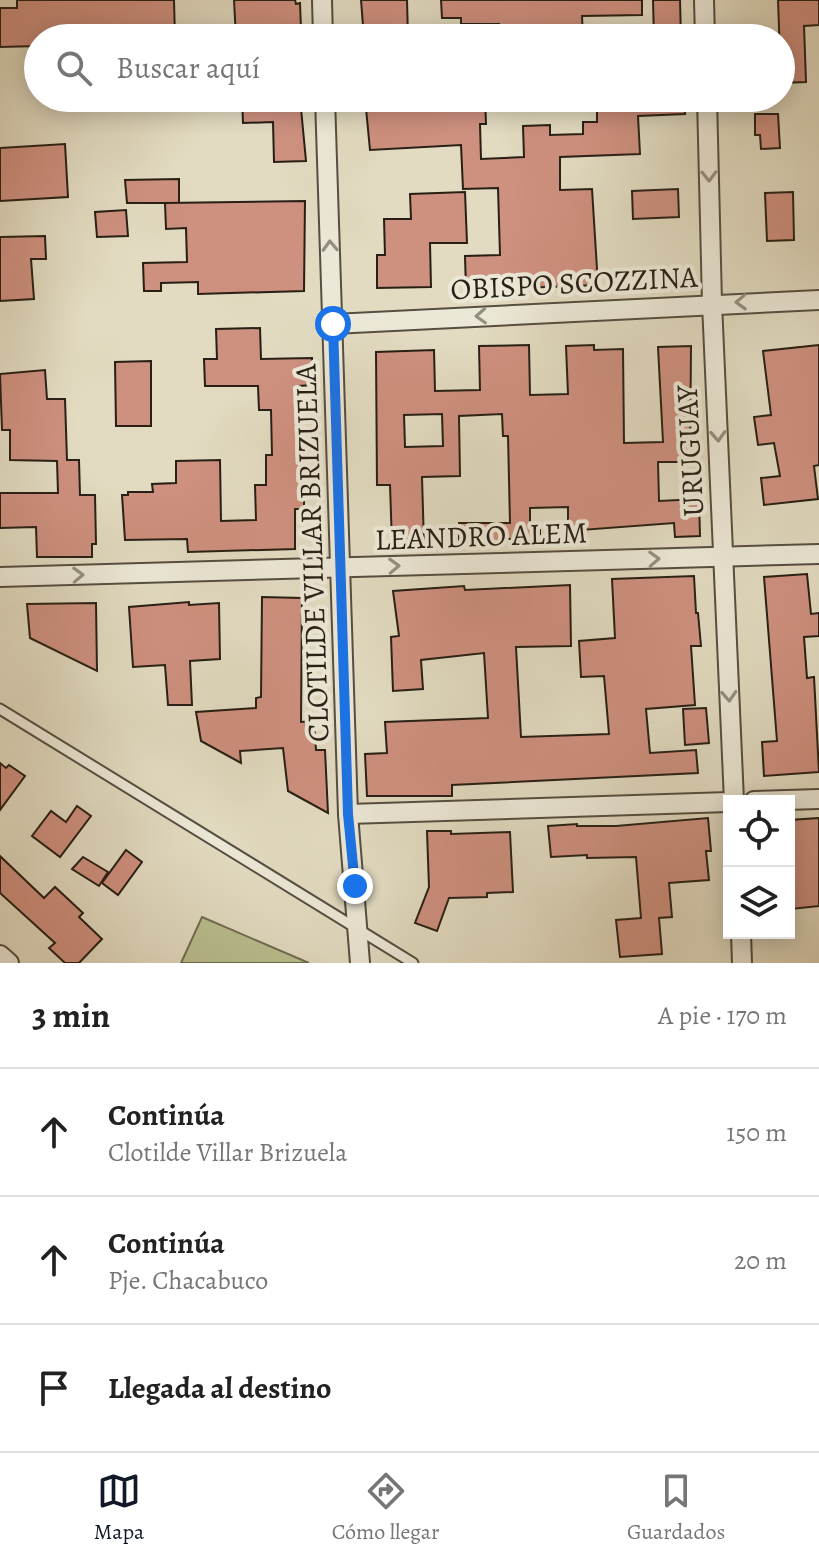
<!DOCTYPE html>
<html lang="es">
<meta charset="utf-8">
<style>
body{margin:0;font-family:Alegreya,serif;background:#f2f2f2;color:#222}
.controls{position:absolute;right:24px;bottom:24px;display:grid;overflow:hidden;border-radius:0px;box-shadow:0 4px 20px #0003}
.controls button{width:72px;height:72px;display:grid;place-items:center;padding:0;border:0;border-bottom:2px solid #e0e0e0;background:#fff;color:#222;font:40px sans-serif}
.stop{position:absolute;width:24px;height:24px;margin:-18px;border:6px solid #1a73e8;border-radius:50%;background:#fff}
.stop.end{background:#1a73e8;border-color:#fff;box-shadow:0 2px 8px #0008}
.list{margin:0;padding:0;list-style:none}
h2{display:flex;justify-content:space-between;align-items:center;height:104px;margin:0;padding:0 32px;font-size:34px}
h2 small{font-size:26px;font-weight:400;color:#767676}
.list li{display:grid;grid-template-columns:52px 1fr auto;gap:24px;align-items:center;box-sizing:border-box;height:128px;padding:0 32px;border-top:2px solid #e0e0e0}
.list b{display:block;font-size:30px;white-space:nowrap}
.list p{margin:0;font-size:26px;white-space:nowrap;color:#767676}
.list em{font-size:26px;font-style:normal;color:#767676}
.icon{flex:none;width:44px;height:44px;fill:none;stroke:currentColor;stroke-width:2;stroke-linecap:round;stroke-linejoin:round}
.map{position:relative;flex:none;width:819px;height:963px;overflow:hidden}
.search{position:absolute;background:#fff;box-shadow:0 4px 20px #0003;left:24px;right:24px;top:24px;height:88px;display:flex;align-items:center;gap:20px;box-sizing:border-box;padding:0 28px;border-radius:44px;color:#767676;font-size:30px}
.sheet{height:488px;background:#fff}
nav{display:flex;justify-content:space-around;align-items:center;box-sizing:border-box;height:112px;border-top:2px solid #e0e0e0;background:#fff;font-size:22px;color:#767676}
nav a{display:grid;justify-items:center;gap:4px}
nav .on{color:#111827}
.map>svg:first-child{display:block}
.green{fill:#b9be8f;stroke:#706e52;stroke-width:2}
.building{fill:#ce907f;stroke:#281f15;stroke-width:2;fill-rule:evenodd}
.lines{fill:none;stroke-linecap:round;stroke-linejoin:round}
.lane-casing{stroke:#564e40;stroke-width:13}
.street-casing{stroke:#564e40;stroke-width:22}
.lane{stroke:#ece8d7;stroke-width:9}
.street{stroke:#ece8d7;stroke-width:18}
.oneway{stroke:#948e80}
.route{stroke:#1a73e8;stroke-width:10}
.labels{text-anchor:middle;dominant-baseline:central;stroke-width:8;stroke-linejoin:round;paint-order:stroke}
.street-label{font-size:30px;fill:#281f15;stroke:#ece8d7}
</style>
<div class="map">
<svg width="819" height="963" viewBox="0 0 819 963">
<rect width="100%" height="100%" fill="#e2dbc1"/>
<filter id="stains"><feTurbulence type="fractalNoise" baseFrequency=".0025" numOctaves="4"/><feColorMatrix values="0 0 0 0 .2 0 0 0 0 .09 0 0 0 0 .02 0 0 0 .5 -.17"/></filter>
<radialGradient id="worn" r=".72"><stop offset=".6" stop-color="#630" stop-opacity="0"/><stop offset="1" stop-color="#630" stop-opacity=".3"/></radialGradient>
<!-- green -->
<path class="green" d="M202,917L309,963H181Z"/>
<!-- building -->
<g class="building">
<path d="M17,0H174L175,38H38V46L0,47V8H17Z"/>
<path d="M234,0H295L296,4L300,3L301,29H288L289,38H236Z"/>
<path d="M361,0H407L408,38H364Z"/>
<path d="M441,0H642V15L582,16L583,38H554V27L499,29V24H461V18H442Z"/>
<path d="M653,0H680L681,38H654Z"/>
<path d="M778,0H819V25L804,26L806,82L781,83Z"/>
<path d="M242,98H300L306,161L274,162L273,122L243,123Z"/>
<path d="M365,98H397L398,102L485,98L486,124H480L481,159L524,157L523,126L550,125V135L583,134V122H597V98H684L685,114L638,116L640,154L560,157V190L592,189L598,285L466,290L465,256L500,255L498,188L463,189L461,145L370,150Z"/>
<path d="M755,114H778L780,148L761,149L760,135H755Z"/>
<path d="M65,144L68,197L0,201V148Z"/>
<path d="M179,179V203H127L125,180Z"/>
<path d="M678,189L679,217L633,219L632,191Z"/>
<path d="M465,192L467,243H430L431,287L377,288V255H385L384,219H411L410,194Z"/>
<path d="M793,192L794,240L767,241L765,193Z"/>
<path d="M305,201L304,291L198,294V282L161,283V291H144L143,263L187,262L186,228L166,229L165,203Z"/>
<path d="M126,210L128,236L97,237L95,212Z"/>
<path d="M45,236L46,259H31L34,299L0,301V237Z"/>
<path d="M260,328L261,359L312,358V385L299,386L301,485H304V509H295V549L188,552L187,539L125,540L122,495H128V492H153L152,484L176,483V461L220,460L221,521L256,520L255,485H266V455H272L271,410H259L258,386H205L204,359H217L216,329Z"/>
<path d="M529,345L530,395L568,394L566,346L594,345V350L623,349L624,443L663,442L658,347L691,346L690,462H658L659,501L699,499L700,536L675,537L674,523L568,531V507L530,508V523H540V538L505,539V542L459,543V523H510L508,436H503L502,414L459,416L460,476L422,477L424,543L392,544L390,485H377L376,352L434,350L435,391L480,390L479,346ZM442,414L443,446L405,447L404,415Z"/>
<path d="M819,345V465L814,466L818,499L764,505L761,478L780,476L774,443L758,445L754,417L771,415L763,351Z"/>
<path d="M151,361V426H116L115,362Z"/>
<path d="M45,370L47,399H65L67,460H79L80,495H95L96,544H92V557H37L36,527L0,528V493H58L57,461L10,460V430H2L0,374Z"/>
<path d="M807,574L811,614L819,613V636L804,637L807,678L814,677L819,772L764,776L762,742L777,741L764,577Z"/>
<path d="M694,576L696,613H698L701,646H691L695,705L646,709L650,753L696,750L698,773L452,785V796H367L365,754L387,753L385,722L488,718L484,653L421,660L423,689L393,691L391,637L399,636L393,591L464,586L465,590L570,585L571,646L516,647L521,737L609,734L604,676L581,677L579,641L615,638L612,579Z"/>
<path d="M262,597L302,598L301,722L314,721L316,750H325L328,813L288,791L283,748L240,751L241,763L201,741L196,712L256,708V698L261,697Z"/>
<path d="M189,602V605L219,603L220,659L190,661L192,705H168L165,665L133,667L129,607Z"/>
<path d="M96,603L97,671L30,638L27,604Z"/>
<path d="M706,708L709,743L685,745L683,709Z"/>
<path d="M0,763L6,768L9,765L25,776L0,810Z"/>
<path d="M77,806L91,816L60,857L32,836L51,811L66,822Z"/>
<path d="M708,818L711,851H706L709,880L669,883L672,917L659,918L662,954L620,957L616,920L641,918L636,857L587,858V855L551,857L548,826L577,824V826H616Z"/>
<path d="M819,818V906L791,909L789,820Z"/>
<path d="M427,831H451V834L510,832L513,892L487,893V897L449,898L437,931L415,923L429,887Z"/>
<path d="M126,850L142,862L118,895L102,883Z"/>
<path d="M0,856L44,898L55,887L83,913L79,917L102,939L79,963H65L49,948L55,943L0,893Z"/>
<path d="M83,857L108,872L99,886L72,869Z"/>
</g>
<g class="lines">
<!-- lane casing -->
<g class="lane-casing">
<path id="lane" d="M0,709L413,963"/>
</g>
<!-- street casing -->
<g class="street-casing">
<g id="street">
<path d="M322,0L323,38"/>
<path d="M704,0L705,38"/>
<path d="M325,98L348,814L360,963"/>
<path d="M707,98L712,303L734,801"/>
<path d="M333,324L819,300"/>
<path d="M0,577L819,554"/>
<path d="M754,801L819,799"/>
<path d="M348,814L729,802"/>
<path d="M741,933L742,963"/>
<path d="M0,955L9,963"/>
</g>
</g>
<!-- lane -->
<use href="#lane" class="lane"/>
<!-- street -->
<use href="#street" class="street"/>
</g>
<!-- one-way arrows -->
<defs><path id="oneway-chevron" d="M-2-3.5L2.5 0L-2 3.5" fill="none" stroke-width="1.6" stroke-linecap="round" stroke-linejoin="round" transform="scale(2)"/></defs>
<g class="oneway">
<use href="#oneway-chevron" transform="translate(709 176) rotate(89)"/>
<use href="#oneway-chevron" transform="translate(330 246) rotate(-92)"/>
<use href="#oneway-chevron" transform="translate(741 302) rotate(178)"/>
<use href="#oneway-chevron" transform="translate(481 316) rotate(177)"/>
<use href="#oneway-chevron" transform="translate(718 436) rotate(87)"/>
<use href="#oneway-chevron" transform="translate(654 559) rotate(-2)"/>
<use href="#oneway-chevron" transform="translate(394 566) rotate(-2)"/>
<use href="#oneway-chevron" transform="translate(78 575) rotate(-2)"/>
<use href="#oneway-chevron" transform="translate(729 696) rotate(87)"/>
</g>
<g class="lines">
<!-- route -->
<path class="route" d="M333,324L348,814L355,886"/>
</g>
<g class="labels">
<!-- street labels -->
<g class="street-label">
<text transform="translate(574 283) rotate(-3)">OBISPO SCOZZINA</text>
<text transform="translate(690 451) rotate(-93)">URUGUAY</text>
<text transform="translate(481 536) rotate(-2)">LEANDRO ALEM</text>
<text transform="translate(312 553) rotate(-92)">CLOTILDE VILLAR BRIZUELA</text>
</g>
</g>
<rect width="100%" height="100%" filter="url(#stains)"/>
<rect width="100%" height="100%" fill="url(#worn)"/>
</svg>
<div class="controls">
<button><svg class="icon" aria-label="locate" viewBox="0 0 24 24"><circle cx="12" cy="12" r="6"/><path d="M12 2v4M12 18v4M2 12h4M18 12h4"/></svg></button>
<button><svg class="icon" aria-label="layers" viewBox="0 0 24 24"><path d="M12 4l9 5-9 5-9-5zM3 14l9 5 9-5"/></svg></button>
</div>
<div class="stop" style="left:333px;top:324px"></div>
<div class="stop end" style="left:355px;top:886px"></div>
<div class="search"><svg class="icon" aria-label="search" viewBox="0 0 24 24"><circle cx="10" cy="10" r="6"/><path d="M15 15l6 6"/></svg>Buscar aquí</div>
</div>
<section class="sheet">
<h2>3 min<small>A pie · 170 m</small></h2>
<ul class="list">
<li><svg class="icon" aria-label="ahead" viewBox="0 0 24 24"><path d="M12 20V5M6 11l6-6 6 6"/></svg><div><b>Continúa</b><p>Clotilde Villar Brizuela</p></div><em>150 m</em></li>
<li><svg class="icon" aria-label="ahead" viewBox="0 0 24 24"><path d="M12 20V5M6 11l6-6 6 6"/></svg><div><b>Continúa</b><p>Pje. Chacabuco</p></div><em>20 m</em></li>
<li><svg class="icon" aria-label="arrive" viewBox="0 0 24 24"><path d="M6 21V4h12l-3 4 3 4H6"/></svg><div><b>Llegada al destino</b></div></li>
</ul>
</section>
<nav>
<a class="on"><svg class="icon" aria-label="map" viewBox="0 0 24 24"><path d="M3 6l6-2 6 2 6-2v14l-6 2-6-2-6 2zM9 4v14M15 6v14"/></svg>Mapa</a>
<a><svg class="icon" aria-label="directions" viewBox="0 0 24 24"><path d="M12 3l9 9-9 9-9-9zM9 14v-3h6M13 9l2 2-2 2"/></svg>Cómo llegar</a>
<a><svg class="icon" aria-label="saved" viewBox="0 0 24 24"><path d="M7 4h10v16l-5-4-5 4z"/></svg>Guardados</a>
</nav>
